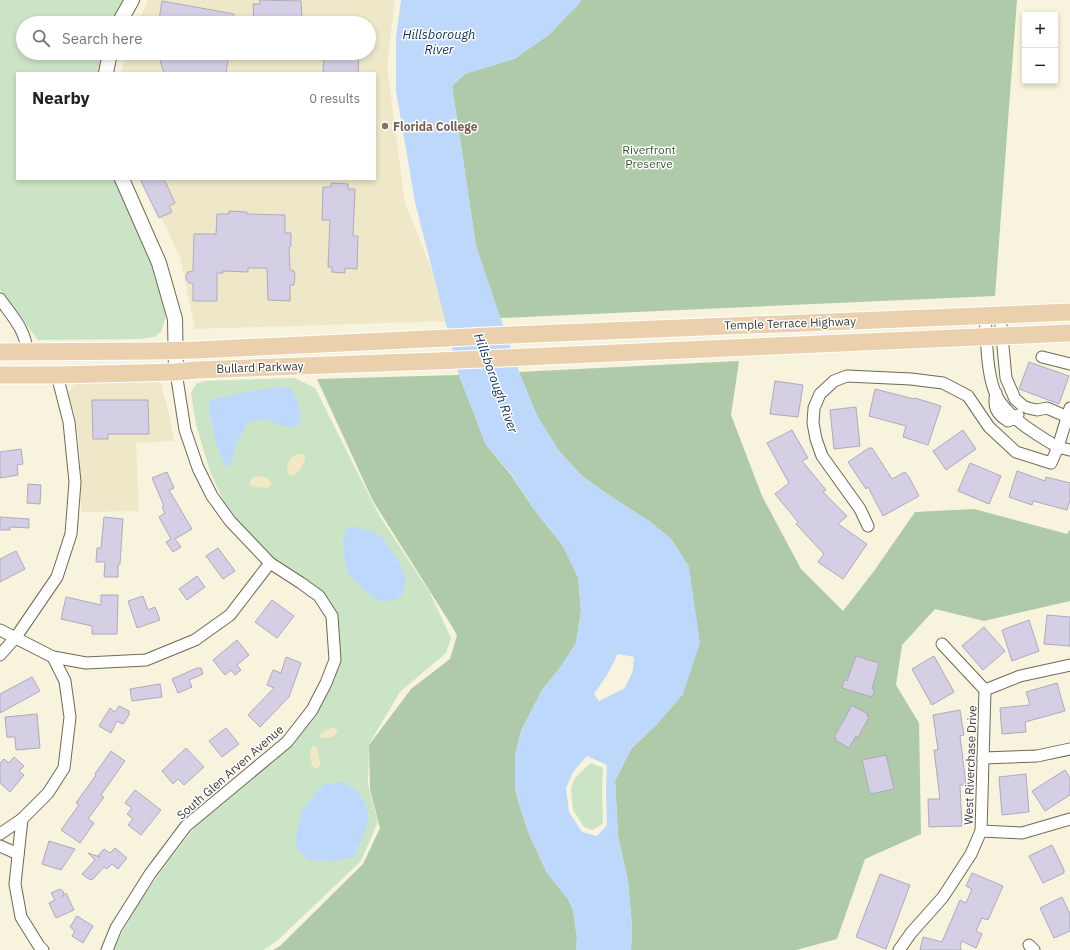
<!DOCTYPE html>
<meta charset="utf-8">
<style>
body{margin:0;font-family:"IBM Plex Sans",sans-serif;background:#f2f2f2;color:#222}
.controls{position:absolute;right:12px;top:12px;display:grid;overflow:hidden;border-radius:0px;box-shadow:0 2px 6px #0003}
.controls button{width:36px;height:36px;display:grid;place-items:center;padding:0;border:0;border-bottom:1px solid #e0e0e0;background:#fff;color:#222;font:20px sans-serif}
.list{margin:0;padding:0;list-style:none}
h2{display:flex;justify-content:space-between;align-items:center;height:52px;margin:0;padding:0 16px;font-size:17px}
h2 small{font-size:13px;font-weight:400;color:#767676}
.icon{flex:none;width:22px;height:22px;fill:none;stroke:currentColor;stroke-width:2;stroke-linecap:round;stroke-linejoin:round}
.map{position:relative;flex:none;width:1070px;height:950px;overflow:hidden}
.search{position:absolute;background:#fff;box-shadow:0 2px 6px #0003;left:16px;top:16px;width:360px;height:44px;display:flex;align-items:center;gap:10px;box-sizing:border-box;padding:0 14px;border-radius:22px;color:#767676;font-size:15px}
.panel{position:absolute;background:#fff;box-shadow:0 2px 6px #0003;left:16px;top:72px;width:360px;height:108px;border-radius:0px}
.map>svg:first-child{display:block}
.built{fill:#eee8c9}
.green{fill:#cce4c6}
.forest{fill:#aecaa8}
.sand{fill:#f2e8c3}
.water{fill:#bed8fb;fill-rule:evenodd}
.building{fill:#d5cfe5;stroke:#afa9be}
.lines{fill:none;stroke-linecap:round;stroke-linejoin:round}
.minor-casing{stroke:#6f6a56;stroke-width:13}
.tertiary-casing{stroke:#6f6a56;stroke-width:16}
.primary-casing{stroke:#fff;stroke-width:19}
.minor{stroke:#fff;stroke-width:11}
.tertiary{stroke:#fff;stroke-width:14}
.primary{stroke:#ebd0ad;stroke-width:17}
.education-dot{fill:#8d6e63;stroke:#fff;stroke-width:1.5}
.labels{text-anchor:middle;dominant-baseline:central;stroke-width:3;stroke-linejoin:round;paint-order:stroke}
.education-label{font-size:12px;font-weight:bold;fill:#785e54;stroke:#fff;text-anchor:start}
.park-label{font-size:12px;fill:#345b2b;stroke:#fff}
.street-label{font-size:12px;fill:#39372e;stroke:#fff}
.water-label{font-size:13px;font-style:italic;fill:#0e315c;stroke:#fff}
</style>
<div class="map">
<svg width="1070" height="950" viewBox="0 0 1070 950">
<rect width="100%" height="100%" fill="#f8f3dc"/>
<!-- built -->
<g class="built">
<path d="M148,0H395L387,66L405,203L452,321L195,329L180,257L143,179H375V73H121V70L127,53H369V23H138Z"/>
<path d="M160,381L168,410L174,441L136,443L139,511L81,512L80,453L75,414L68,394L73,385L86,382Z"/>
</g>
<!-- green -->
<g class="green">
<path d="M0,0H125L113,23H23V53H104L100,73H17V179H114L154,267L166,316L161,332L154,337L140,339L38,340L0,290Z"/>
<path d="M295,378L315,388L379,515L430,593L451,638L446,653L400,692L369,744L368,784L378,822L361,861L278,940L264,950H113L137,905L171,858L195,827L222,800L261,769L296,739L324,699L336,669L339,636L303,578L274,558L251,539L225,504L211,474L196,425L191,393L196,384L204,381Z"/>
<path d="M591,763L603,768L602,791L603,823L601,825L592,830L584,827L573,810L571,788L575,778Z"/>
</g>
<!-- forest -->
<g class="forest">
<path d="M581,0H1017L995,296L500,318L476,246L452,86L465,74L516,58L577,6Z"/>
<path d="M739,361L731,415L762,496L801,569L843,611L874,571L915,512L974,509L1067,534L1070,530V601L984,621L935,609L902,645L896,685L919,723L921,834L865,859L837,939L796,950H631L632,926L628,882L618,836L615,781L631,749L656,725L683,694L689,567L671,539L649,521L613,498L582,476L559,451L537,416L519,372Z"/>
<path d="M459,375L486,445L511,475L533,508L563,546L578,577L581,611L576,643L562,665L542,690L521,731L515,756V789L520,807L529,834L547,873L568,899L573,910L577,938L576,950H273L280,946L363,864L380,828L370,789L369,745L411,689L450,659L457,635L448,620L373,501L317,379Z"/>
</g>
<!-- sand -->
<g class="sand">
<path d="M297,454H302L305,455C306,463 299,472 293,476L289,475C284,468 290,457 297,454Z"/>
<path d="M256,476L265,477L271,482V485L267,488L251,486L250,483L252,478Z"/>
<path d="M333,727L337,729L338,731C334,737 327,740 320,737V735L324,731Z"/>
<path d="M313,746L317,748C318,754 320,760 320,766L316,769L312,766C311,760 308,751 313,746Z"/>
</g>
<!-- water -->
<g class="water">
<path d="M401,0H581L577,6L549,35L516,58L465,74L452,86L476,246L519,372L537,416L559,451L582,476L613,498L649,521L671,539L689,567L700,643L683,694L656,725L631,749L615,781L618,836L628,882L632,926L631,950H576L577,938L573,910L568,899L547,873L529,834L520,807L515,789V756L521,731L542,690L562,665L576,643L581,611L578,577L563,546L533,508L511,474L486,445L459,375L415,202L396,91V37ZM618,654L634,657L633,670L625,688L599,701L594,694L607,675ZM587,756L607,765L606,791L607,825L597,836L582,832L569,812L566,788L573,772Z"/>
<path d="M275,387L290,388C298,397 302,412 300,424C291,432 276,422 266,420C260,419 254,421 248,423L236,444L233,459L229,467H227L222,459L214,437L211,418L209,413L210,401L214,398L223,397Z"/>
<path d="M353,527L374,531L384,540L399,562L406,578L404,593L395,600L379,601L372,597L348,575L345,562L343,541L345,530Z"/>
<path d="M342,782L358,792L368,809V823L355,856L341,860L321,861L308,860L297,848L296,836L302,812L317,791L324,784Z"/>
</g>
<!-- building -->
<g class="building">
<path d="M260,0L301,1L302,18L254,21L253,4H260Z"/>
<path d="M162,1L234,14L232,23H176L159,20Z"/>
<path d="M161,53H229L226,73H164L160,60Z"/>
<path d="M324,53H359L358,73H323Z"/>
<path d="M140,179H164L175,203L169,206L172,212L159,218Z"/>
<path d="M331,183L348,184V189H355L353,236H358L357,269L345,268V273L332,272V267H328L330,220H322L323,187H331Z"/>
<path d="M229,211L247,212V214L285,215V233H291V246L289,247L290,270L294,271L295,275L294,285H290V301L268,300L267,268H248V272L223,271V273H217V301H193V284L188,282L186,278V276L188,272L193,271L194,234H216L217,214H229Z"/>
<path d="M1029,362L1069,376L1059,404L1019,389Z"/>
<path d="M775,381L803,385L798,417L770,414Z"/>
<path d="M875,389L914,399L915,398L941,406L928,445L903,437L906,426L869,416Z"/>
<path d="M92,400H148L149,434H108V439H93Z"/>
<path d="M856,407L860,446L834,449L830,410Z"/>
<path d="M792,430L808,458L802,461L826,490L823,492L847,516L838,524L867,544L843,579L818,562L824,554L796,524L798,522L775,494L789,483L767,443Z"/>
<path d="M963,430L976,449L946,470L933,451Z"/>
<path d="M869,448H872L892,479L905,472L909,477L919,496L883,516L868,487L866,489L848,462Z"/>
<path d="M21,449L23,464L17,465L18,475L0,478V452Z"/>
<path d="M970,463L1001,476L989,504L958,491Z"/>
<path d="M1017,471L1045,481L1046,477L1070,483V500L1067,510L1033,501L1032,505L1009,497Z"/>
<path d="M167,472L174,488L169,490L192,529L175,539L181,547L173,552L166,542L171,539L159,517L165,513L162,507L164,506L152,478Z"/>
<path d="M28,484L41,485L40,504L27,503Z"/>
<path d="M0,517L29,519V528L10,527V530H0Z"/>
<path d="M104,517L123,519L120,564L118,565V577H104L105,562H96L97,548H101Z"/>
<path d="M218,548L235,571L223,579L206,556Z"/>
<path d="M16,551L25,569L0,582V559Z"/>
<path d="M197,576L205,587L187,600L179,589Z"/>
<path d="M101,595H118L117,634H92V626L61,619L66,597L101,605Z"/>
<path d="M143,596L148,610L155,607L160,620L137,628L128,601Z"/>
<path d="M272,600L294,616L277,638L255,622Z"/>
<path d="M1047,615L1070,617V646L1044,644Z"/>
<path d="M1029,620L1039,651L1012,661L1002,630Z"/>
<path d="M984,627L1005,651L983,670L962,646Z"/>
<path d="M237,640L249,655L237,665L241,670L235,675L231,670L225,675L213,660Z"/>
<path d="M856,656L879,663L872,689L875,690L872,697L842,688L844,680L847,681Z"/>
<path d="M934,656L954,692L932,705L912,669Z"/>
<path d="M286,657L301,663L289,697L260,727L248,715L274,688L267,685L273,670L281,673Z"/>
<path d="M197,668H201L203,674L189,680L192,687L178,693L172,679Z"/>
<path d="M32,677L40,691L0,713V694Z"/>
<path d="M1057,683L1065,711L1025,722L1026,732L1002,734L1000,708L1030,705L1026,692Z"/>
<path d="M160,684L162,697L132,701L130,689Z"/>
<path d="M851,705L868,714L867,716L869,717L857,739L856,736L849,748L835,740L836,738L834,737L850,709Z"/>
<path d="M119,706L129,711V715L123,724L117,721L111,733L99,726L110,708L115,712Z"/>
<path d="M960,710L964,735L960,736L966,785H960L962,826L929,827L928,799H940L934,750H938L933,715Z"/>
<path d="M37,714L40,748L16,750L15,737H7L5,717Z"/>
<path d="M226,728L239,744L222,757L209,741Z"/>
<path d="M186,748L204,767L184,785L178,779L173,784L162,771Z"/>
<path d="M111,751L125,761L101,795L104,797L88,819L94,823L80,843L61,830L79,805L76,803L96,775L95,774Z"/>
<path d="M886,755L894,789L870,794L862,760Z"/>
<path d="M14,757L24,766L19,771L24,775L10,792L0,783V763L4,759L9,763Z"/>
<path d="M1065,770L1070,778V795L1045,811L1032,791Z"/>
<path d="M1026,774L1029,812L1002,815L999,777Z"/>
<path d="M135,790L161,810L141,835L128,825L133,819L127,814L132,808L125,803Z"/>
<path d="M49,841L75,849L61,870L42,864Z"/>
<path d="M1052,845L1064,870V873L1043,883L1029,856Z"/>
<path d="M115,848L127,858L118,869L112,864L107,869L104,867L92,880L87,878L82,874L95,860L88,853L100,857L98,856L104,849L110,853Z"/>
<path d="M972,873L1003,886L988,920L982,918L976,931L982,934L976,948L962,941L960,947L961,948V950H920L923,937L942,942L960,900L966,903L972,889L966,886Z"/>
<path d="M880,874L910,885L886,949L856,937Z"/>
<path d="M60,889L64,892L62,897L66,893L74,910L56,918L49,903L55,900L51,893Z"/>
<path d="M1062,897L1070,914V931L1054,938L1040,908Z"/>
<path d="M77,916L93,926L83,943L72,936L75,931L70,927Z"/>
</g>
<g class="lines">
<!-- minor casing -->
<g class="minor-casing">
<g id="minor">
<path d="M0,299C12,316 26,330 27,352"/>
<path d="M985,315C987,340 986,375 997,397C1005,411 1021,424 1035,433C1046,440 1056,448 1070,450"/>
<path d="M1000,315L1006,378L1015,399L1023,406L1028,408L1037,410L1047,408L1070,418"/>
<path d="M1042,357L1070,364"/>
<path d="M996,393C993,406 996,414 1008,421L1016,418L1018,415"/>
<path d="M868,526L860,509L822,456L816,439L813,423L814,408L820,394L834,381L847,376L911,379L943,383L968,396L989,427L1016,452L1051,463L1058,447L1070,408"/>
<path d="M0,630L53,657L86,663L146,660L195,640L230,615L270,563"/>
<path d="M0,655L16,637L57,577L71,534L75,482L69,422L57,375"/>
<path d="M985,690L1020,676L1070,665"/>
<path d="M983,758L1037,756L1070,749"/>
<path d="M22,819L15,884L21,917L39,946L43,950"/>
<path d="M981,831L1022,833L1070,819"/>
<path d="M0,834L22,819L48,793L64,768L70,717L65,681L53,657"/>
<path d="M0,846L18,854"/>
<path d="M1029,945L1034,950"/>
<path d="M107,950L116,928L150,874L186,826L287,742L312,710L326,683L335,660L332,616L319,596L301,583L270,563L230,521L212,496L198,468L185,430L176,372"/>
<path d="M899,950L911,933L943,897L971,854L981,831L985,690L942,644"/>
</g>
</g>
<!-- tertiary casing -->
<g class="tertiary-casing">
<g id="tertiary">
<path d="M119,23L132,0"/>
<path d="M106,73L110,53"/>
<path d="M122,179L159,263L175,319L176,372"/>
</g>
</g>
<!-- primary casing -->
<g class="primary-casing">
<g id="primary">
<path d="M0,352L156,351L196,350L510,335L1070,312"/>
<path d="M0,375H57L176,372L197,370L436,361L1070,333"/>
</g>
</g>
<!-- minor -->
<use href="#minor" class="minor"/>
<!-- tertiary -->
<use href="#tertiary" class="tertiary"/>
<!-- primary -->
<use href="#primary" class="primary"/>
</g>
<!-- markers -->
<circle class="education-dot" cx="385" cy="126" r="4"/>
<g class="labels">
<!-- education labels -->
<g class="education-label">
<text x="393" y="126">Florida College</text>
</g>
<!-- park labels -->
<g class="park-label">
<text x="649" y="149">Riverfront<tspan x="649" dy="14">Preserve</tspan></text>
</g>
<!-- street labels -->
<g class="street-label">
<text transform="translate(790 323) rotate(-2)">Temple Terrace Highway</text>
<text transform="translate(260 367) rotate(-2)">Bullard Parkway</text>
<text transform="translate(970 765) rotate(-88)">West Riverchase Drive</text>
<text transform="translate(230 772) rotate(-41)">South Glen Arven Avenue</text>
</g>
<!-- water labels -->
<g class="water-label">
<text x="439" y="34">Hillsborough<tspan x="439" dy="15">River</tspan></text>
<text transform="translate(496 383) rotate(70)">Hillsborough River</text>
</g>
</g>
</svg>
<div class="controls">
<button>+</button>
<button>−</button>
</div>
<div class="search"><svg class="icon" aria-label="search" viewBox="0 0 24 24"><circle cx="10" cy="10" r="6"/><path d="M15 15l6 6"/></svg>Search here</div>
<section class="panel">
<h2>Nearby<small>0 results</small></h2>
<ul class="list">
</ul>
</section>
</div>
